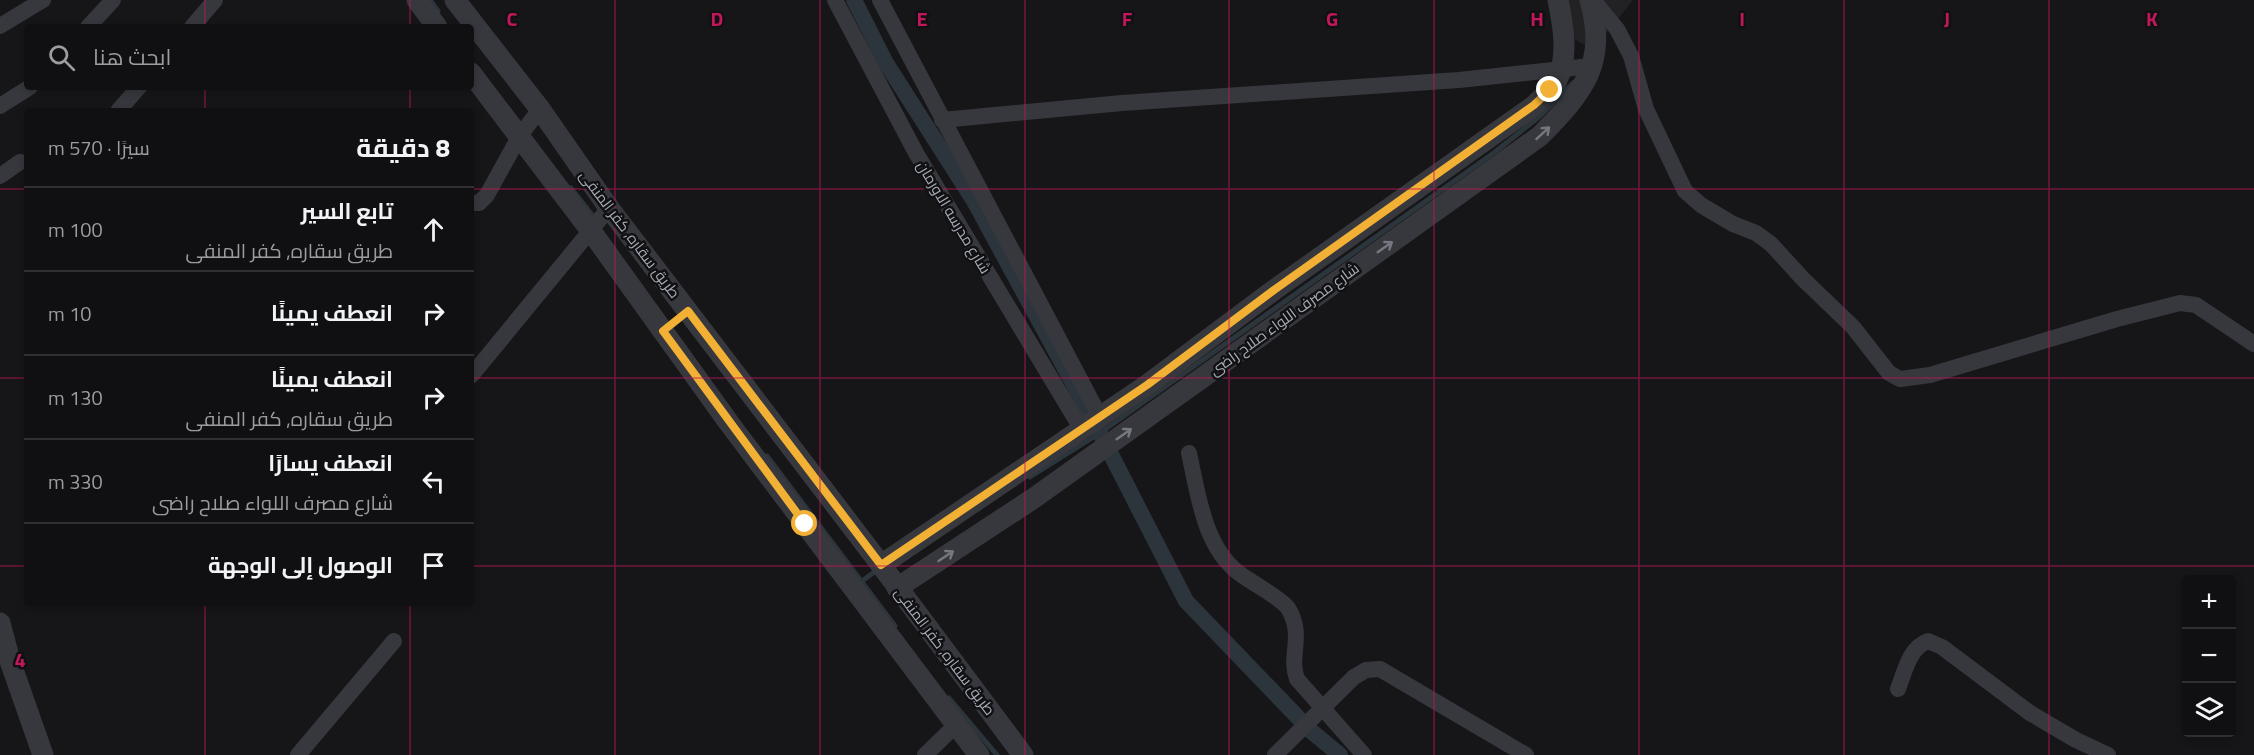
<!DOCTYPE html>
<html lang="ar">
<meta charset="utf-8">
<style>
body{margin:0;font-family:"Titillium Web",Cairo,sans-serif;background:#19191b;color:#f1f3f6;direction:rtl}
.controls{position:absolute;right:18px;bottom:18px;display:grid;overflow:hidden;border-radius:6px;box-shadow:0 3px 9px #0003}
.controls button{width:54px;height:54px;display:grid;place-items:center;padding:0;border:0;border-bottom:2px solid #303032;background:#101012;color:#f1f3f6;font:30px sans-serif}
.stop{position:absolute;width:18px;height:18px;margin:-14px;border:4px solid #f2b134;border-radius:50%;background:#fff}
.stop.end{background:#f2b134;border-color:#fff;box-shadow:0 2px 6px #0008}
.list{margin:0;padding:0;list-style:none}
h2{display:flex;justify-content:space-between;align-items:center;height:78px;margin:0;padding:0 24px;font-size:26px}
h2 small{font-size:20px;font-weight:400;color:#9c9d9f}
.list li{display:grid;grid-template-columns:39px 1fr auto;gap:18px;align-items:center;box-sizing:border-box;height:84px;padding:0 24px;border-top:2px solid #303032}
.list b{display:block;font-size:22px;white-space:nowrap}
.list p{margin:0;font-size:20px;white-space:nowrap;color:#9c9d9f}
.list em{font-size:20px;font-style:normal;color:#9c9d9f}
.icon{flex:none;width:33px;height:33px;fill:none;stroke:currentColor;stroke-width:2;stroke-linecap:round;stroke-linejoin:round}
.map{position:relative;flex:none;width:2254px;height:755px;overflow:hidden;direction:ltr}
.search{position:absolute;background:#101012;box-shadow:0 3px 9px #0003;left:24px;top:24px;width:450px;height:66px;display:flex;align-items:center;gap:15px;box-sizing:border-box;padding:0 21px;border-radius:6px;color:#9c9d9f;font-size:22px}
.panel{position:absolute;background:#101012;box-shadow:0 3px 9px #0003;left:24px;top:108px;width:450px;height:498px;border-radius:6px;direction:rtl}
.map>svg:first-child{display:block}
.built{fill:#222225}
.lines{fill:none;stroke-linecap:round;stroke-linejoin:round}
.stream{stroke:#2c353c;stroke-width:5}
.canal{stroke:#2c353c;stroke-width:16}
.minor{stroke:#37383d;stroke-width:16}
.tertiary{stroke:#37383d;stroke-width:21}
.oneway{stroke:#757881}
.route{stroke:#f2b134;stroke-width:8}
.grid{fill:none;stroke:#c2185b;stroke-width:1.5;stroke-opacity:0.55}
.labels{text-anchor:middle;dominant-baseline:central;stroke-width:5;stroke-linejoin:round;paint-order:stroke}
.street-label{font-size:15px;fill:#a8adb8;stroke:#111113}
.grid-label{font-size:20px;text-anchor:middle;font-weight:bold;fill:#c2185b;stroke:#111113;stroke-width:5;stroke-linejoin:round;paint-order:stroke}
</style>
<div class="map">
<svg width="2254" height="755" viewBox="0 0 2254 755">
<rect width="100%" height="100%" fill="#161618"/>
<!-- built -->
<path class="built" d="M1552,0H1633L1593,50L1558,29Z"/>
<g class="lines">
<!-- stream -->
<g class="stream">
<path d="M430,0L438,11"/>
<path d="M571,188L596,220"/>
<path d="M767,456L895,626"/>
<path d="M1030,477L1100,433L1495,152L1540,116L1573,83"/>
<path d="M862,581L873,573"/>
<path d="M949,698L997,755"/>
</g>
<!-- canal -->
<path class="canal" d="M854,0L886,63L974,201L1100,433L1186,601L1311,731L1340,755"/>
<!-- minor -->
<g class="minor">
<path d="M835,0L916,153L1082,430"/>
<path d="M880,0L1100,417"/>
<path d="M1593,0L1617,29L1631,56L1646,109L1685,191L1701,205L1733,224L1756,233L1771,244L1803,279L1853,327L1889,373L1900,379L1930,375L2117,319L2180,303L2196,305L2254,344"/>
<path d="M0,26L43,0"/>
<path d="M88,27L113,0"/>
<path d="M192,27L215,0"/>
<path d="M0,106L30,87"/>
<path d="M118,111L139,87"/>
<path d="M942,120L1122,103L1459,80L1591,66"/>
<path d="M0,176L20,162"/>
<path d="M471,203H479L487,195L519,137L540,109"/>
<path d="M471,376L609,208"/>
<path d="M1189,453C1198,494 1204,547 1239,573C1250,582 1281,598 1288,608C1305,636 1288,655 1297,679L1364,755"/>
<path d="M1898,689C1905,671 1909,648 1928,641L1942,647L2030,713L2076,740L2108,755"/>
<path d="M298,755L394,641"/>
<path d="M925,755L957,724"/>
<path d="M1275,755L1354,677L1366,670L1380,669L1526,755"/>
</g>
<!-- tertiary -->
<g class="tertiary">
<path d="M417,0L437,27"/>
<path d="M455,0L540,109L609,208L881,565L1023,755"/>
<path d="M471,73L591,231L729,423L979,755"/>
<path d="M881,565L1147,385L1274,290L1535,105C1542,97 1551,90 1557,80C1569,56 1563,25 1558,0"/>
<path d="M897,588L1034,498L1540,136C1583,92 1608,64 1590,0"/>
<path d="M0,623L10,661L43,755"/>
</g>
</g>
<!-- one-way arrows -->
<defs><path id="oneway-shaft" d="M-6 0H5M1.5-3L5.5 0L1.5 3" fill="none" stroke-width="1.6" stroke-linecap="round" stroke-linejoin="round" transform="scale(1.5)"/></defs>
<g class="oneway">
<use href="#oneway-shaft" transform="translate(1543 133) rotate(-43)"/>
<use href="#oneway-shaft" transform="translate(1385 247) rotate(-35)"/>
<use href="#oneway-shaft" transform="translate(1124 434) rotate(-35)"/>
<use href="#oneway-shaft" transform="translate(946 556) rotate(-34)"/>
</g>
<g class="lines">
<!-- route -->
<path class="route" d="M805,524L663,331L688,311L881,565L1147,385L1274,290L1534,105L1550,90"/>
</g>
<!-- grid -->
<path class="grid" d="M205,0V27M410,0V27M615,0V755M820,0V755M1025,0V755M1229,0V755M1434,0V755M1639,0V755M1844,0V755M2049,0V755M205,87V111M410,87V111M0,189H27M471,189H2254M0,378H27M471,378H2254M0,566H27M471,566H2254M205,603V755M410,603V755"/>
<g class="labels">
<!-- street labels -->
<g class="street-label">
<text transform="translate(954 217) rotate(59)">شارع مدرسه الاورمان</text>
<text transform="translate(630 234) rotate(53)">طريق سقاره, كفر المنفى</text>
<text transform="translate(1284 319) rotate(-36)">شارع مصرف اللواء صلاح راضى</text>
<text transform="translate(945 651) rotate(53)">طريق سقاره, كفر المنفى</text>
</g>
</g>
<g class="grid-label">
<text x="512" y="26">C</text>
<text x="717" y="26">D</text>
<text x="922" y="26">E</text>
<text x="1127" y="26">F</text>
<text x="1332" y="26">G</text>
<text x="1537" y="26">H</text>
<text x="1742" y="26">I</text>
<text x="1947" y="26">J</text>
<text x="2152" y="26">K</text>
<text x="20" y="667">4</text>
</g>
</svg>
<div class="controls">
<button>+</button>
<button>−</button>
<button><svg class="icon" aria-label="layers" viewBox="0 0 24 24"><path d="M12 4l9 5-9 5-9-5zM3 14l9 5 9-5"/></svg></button>
</div>
<div class="stop" style="left:805px;top:524px"></div>
<div class="stop end" style="left:1550px;top:90px"></div>
<div class="search"><svg class="icon" aria-label="search" viewBox="0 0 24 24"><circle cx="10" cy="10" r="6"/><path d="M15 15l6 6"/></svg>ابحث هنا</div>
<section class="panel">
<h2>8 دقيقة<small>سيرًا · 570 m</small></h2>
<ul class="list">
<li><svg class="icon" aria-label="ahead" viewBox="0 0 24 24"><path d="M12 20V5M6 11l6-6 6 6"/></svg><div><b>تابع السير</b><p>طريق سقاره, كفر المنفى</p></div><em>100 m</em></li>
<li><svg class="icon" aria-label="right" viewBox="0 0 24 24"><path d="M7 20v-9h11M14 6l5 5-5 5"/></svg><div><b>انعطف يمينًا</b></div><em>10 m</em></li>
<li><svg class="icon" aria-label="right" viewBox="0 0 24 24"><path d="M7 20v-9h11M14 6l5 5-5 5"/></svg><div><b>انعطف يمينًا</b><p>طريق سقاره, كفر المنفى</p></div><em>130 m</em></li>
<li><svg class="icon" aria-label="left" viewBox="0 0 24 24"><path d="M17 20v-9H6M10 6l-5 5 5 5"/></svg><div><b>انعطف يسارًا</b><p>شارع مصرف اللواء صلاح راضى</p></div><em>330 m</em></li>
<li><svg class="icon" aria-label="arrive" viewBox="0 0 24 24"><path d="M6 21V4h12l-3 4 3 4H6"/></svg><div><b>الوصول إلى الوجهة</b></div></li>
</ul>
</section>
</div>
